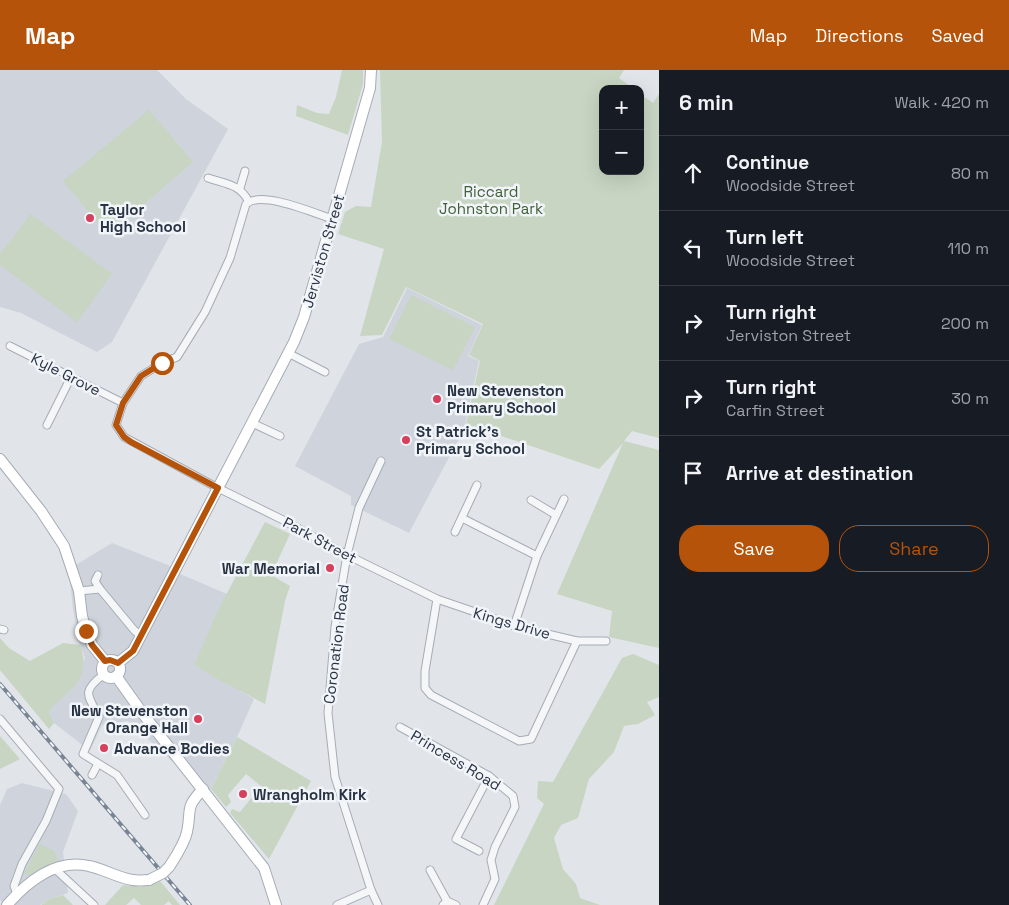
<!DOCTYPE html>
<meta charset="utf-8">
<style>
body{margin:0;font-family:"Space Grotesk",sans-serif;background:#20242c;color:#f1f3f6}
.controls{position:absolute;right:15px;top:15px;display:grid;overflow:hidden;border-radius:10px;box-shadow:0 5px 20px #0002}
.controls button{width:45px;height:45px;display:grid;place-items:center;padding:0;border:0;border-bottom:1px solid #363941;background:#171b24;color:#f1f3f6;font:25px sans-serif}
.stop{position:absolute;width:15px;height:15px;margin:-11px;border:4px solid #b45309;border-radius:50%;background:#fff}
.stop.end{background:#b45309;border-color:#fff;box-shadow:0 1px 5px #0008}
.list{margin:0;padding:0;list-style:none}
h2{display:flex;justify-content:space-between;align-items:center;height:65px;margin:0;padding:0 20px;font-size:21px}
h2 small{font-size:16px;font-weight:400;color:#9ea1a6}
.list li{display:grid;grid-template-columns:32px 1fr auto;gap:15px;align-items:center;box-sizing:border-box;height:75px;padding:0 20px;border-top:1px solid #363941}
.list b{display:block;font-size:19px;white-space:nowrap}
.list p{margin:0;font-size:16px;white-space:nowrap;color:#9ea1a6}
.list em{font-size:16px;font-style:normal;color:#9ea1a6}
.actions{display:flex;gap:10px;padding:15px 20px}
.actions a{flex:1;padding:11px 0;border:1px solid #b45309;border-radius:20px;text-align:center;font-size:18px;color:#b45309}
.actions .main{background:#b45309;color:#fff}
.icon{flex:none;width:28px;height:28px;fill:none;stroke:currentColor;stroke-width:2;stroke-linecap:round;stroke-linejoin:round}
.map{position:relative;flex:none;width:659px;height:835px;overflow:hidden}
header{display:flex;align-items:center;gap:30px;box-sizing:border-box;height:70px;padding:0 25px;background:#b45309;color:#fff}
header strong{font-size:24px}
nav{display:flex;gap:28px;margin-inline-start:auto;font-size:18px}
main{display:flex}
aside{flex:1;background:#171b24}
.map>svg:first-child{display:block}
.built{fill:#cfd4dc}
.green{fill:#c7d5c2}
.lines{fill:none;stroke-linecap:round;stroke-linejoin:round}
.street-casing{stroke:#a6acb5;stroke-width:9}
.secondary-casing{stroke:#a6acb5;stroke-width:12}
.street{stroke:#f4f6f8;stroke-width:7}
.secondary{stroke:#fff;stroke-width:10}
.rail-casing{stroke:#798595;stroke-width:4}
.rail{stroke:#f1f4f8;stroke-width:2;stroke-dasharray:5.5;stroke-linecap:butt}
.secondary-bridge-casing{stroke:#a6acb5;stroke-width:12;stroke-linecap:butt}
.secondary-bridge{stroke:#fff;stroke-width:10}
.route{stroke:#b45309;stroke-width:6}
.poi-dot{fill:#d6405d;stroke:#f1f4f8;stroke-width:2}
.labels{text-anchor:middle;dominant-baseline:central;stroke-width:5;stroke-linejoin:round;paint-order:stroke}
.park-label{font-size:15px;fill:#3f6035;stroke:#f1f4f8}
.poi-label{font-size:15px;font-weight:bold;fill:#283343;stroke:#f1f4f8;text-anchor:start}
.street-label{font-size:15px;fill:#283343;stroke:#f1f4f8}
</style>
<header>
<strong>Map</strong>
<nav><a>Map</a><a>Directions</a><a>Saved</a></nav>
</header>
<main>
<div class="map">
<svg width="659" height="835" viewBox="0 0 659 835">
<rect width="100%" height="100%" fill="#e1e5ea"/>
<!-- built -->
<g class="built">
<path d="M0,0H157L186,29L228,59L112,272L97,282L21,243L0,237Z"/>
<path d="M407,218L482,255L468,286L479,291L464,359L409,463L351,435V426L295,396L359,274L383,267Z"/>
<path d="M112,473L168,495L178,503L227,524L194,595L254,629L237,667L211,719L205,721L128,651L102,655L90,681L54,653L49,642L54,634L72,619L85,588L80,575L73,540L69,499Z"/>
<path d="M22,713L66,724L78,741L63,782L68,823L49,829L40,835H8L0,830V735L7,719Z"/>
</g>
<!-- green -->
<g class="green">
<path d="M342,0H363V14L348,65L296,46L297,35L317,43L329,44L336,27Z"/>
<path d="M380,0H624L619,8L634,19H603V101H640V24L653,33L659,24V368L632,361L624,371L659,380V578L609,567L612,541L557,524L623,373L599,399L466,354L480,291L469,285L483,254L406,217L382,265L360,266L384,179L338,164L345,142L356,136L371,137L382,72Z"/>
<path d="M149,40L193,92L108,165L63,111Z"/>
<path d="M31,144L112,204L77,252L0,195V184Z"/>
<path d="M411,225L475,257L453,300L389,269Z"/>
<path d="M265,452L290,464L271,505L290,516L285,531L265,634L221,611L194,595L219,538Z"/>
<path d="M0,568L9,578L30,591L63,573L80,575C86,591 85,606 72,619C64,628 55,631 49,642L54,653L49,659L0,600Z"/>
<path d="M633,584L659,595V627L647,632L655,645L638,654L624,656L614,682L589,709L578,748L561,755L554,768L563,799L576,814L580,828L600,835H494L544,734L537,728L538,711L553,712L622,588Z"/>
<path d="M0,666L20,689L0,699Z"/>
<path d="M237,667L311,711L269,789L230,743L232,739L240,742L261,716L246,704L228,725L231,732L226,737L211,719Z"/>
<path d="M40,774L54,781L58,792L27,806L24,803Z"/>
<path d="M160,811L180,835H172L169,831L164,835H141L134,828L126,835H105L123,815L141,817Z"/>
<path d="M63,825L73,835H41L49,829Z"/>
</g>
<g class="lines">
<!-- street casing -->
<g class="street-casing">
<g id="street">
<path d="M208,108C226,114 240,114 249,132"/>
<path d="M240,118L245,101"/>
<path d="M332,149C314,143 261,120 246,134L230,188L205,242L177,287L162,293L141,306L123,333L116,355L124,367L218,418L283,450L347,485L437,529L522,558L577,571H606"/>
<path d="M10,276L123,333"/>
<path d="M288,283L325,302"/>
<path d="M252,353L280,366"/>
<path d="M47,355L71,307"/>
<path d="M531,430L556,445"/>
<path d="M462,448L537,486"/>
<path d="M455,462L477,415"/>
<path d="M98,505L95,511L100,519"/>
<path d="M79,521L100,519L134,560L141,566"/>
<path d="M437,529L425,601V618L431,625L519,671L531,669L577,571"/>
<path d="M514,556L537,486L564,429"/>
<path d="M0,559L4,560"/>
<path d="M103,605C81,622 88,625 99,647L83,684L117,705L145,745"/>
<path d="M0,649L59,719L46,751L22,794L14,816L17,824"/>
<path d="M400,657L489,706L513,726L515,737L495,777L491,790L495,809L483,835"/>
<path d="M92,705L98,694"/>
<path d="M479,781L456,769L489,706"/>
<path d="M54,798L94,835"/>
<path d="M430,800L447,831"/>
<path d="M337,835L371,820"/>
<path d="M378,835L371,820L335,707L328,643L335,557L347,485L359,438L381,391"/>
<path d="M443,835L447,831L456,835"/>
</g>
</g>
<!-- secondary casing -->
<g class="secondary-casing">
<g id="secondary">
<path d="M0,389L41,441L64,476L79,521L82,546L86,561L92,575L105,591"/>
<circle cx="111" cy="599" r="9"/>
<path d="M118,593L133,581L294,272L304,247L370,18L371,0"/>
<path d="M116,606L143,644L264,798L276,835"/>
<path d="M169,797C176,786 184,775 187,762C192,739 184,739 203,719"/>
<path d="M7,835C27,812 56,788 89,796C104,799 118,808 133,810C138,811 144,810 149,810"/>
</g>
</g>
<!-- street -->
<use href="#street" class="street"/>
<!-- secondary -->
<use href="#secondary" class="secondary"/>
<!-- rail casing -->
<g class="rail-casing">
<path id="rail" d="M0,614L190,835"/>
</g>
<!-- rail -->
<use href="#rail" class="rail"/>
<!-- secondary-bridge casing -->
<g class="secondary-bridge-casing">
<path id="secondary-bridge" d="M149,810L163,803L169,797"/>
</g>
<!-- secondary-bridge -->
<use href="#secondary-bridge" class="secondary-bridge"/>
</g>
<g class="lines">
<!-- route -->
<path class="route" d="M86,561L92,575L105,591L110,590L118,593L133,581L218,418L131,372L124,367L116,355L123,333L141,306L162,293"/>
</g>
<!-- markers -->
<g class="poi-dot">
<circle cx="90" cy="148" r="5"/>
<circle cx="437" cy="329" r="5"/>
<circle cx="406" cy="370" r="5"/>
<circle cx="330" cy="498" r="5"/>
<circle cx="198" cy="649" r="5"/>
<circle cx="104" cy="678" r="5"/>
<circle cx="243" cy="724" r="5"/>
</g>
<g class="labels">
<!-- park labels -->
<g class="park-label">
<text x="491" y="121">Riccard<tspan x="491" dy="17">Johnston Park</tspan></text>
</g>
<!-- poi labels -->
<g class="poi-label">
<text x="100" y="139">Taylor<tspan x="100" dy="17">High School</tspan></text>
<text x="447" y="320">New Stevenston<tspan x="447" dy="17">Primary School</tspan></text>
<text x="416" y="361">St Patrick's<tspan x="416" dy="17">Primary School</tspan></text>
<text x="320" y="498" text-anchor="end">War Memorial</text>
<text x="188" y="640" text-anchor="end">New Stevenston<tspan x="188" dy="17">Orange Hall</tspan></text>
<text x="114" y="678">Advance Bodies</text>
<text x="253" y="724">Wrangholm Kirk</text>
</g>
<!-- street labels -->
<g class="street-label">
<text transform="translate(323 181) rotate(-74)">Jerviston Street</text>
<text transform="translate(66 304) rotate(27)">Kyle Grove</text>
<text transform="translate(320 470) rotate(28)">Park Street</text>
<text transform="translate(512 553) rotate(16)">Kings Drive</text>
<text transform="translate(336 574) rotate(-83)">Coronation Road</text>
<text transform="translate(456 690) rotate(31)">Princess Road</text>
</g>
</g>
</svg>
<div class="controls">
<button>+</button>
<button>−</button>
</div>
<div class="stop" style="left:162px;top:293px"></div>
<div class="stop end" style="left:86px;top:561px"></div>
</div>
<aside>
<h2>6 min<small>Walk · 420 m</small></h2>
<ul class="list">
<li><svg class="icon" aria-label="ahead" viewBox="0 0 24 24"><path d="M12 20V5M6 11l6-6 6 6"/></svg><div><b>Continue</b><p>Woodside Street</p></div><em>80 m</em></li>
<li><svg class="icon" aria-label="left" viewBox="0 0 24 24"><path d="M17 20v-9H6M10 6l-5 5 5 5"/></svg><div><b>Turn left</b><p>Woodside Street</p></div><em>110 m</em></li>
<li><svg class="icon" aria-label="right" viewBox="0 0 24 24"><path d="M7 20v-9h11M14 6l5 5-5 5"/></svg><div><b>Turn right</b><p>Jerviston Street</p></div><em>200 m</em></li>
<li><svg class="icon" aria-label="right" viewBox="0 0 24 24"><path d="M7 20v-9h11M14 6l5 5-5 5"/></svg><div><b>Turn right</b><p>Carfin Street</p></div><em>30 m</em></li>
<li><svg class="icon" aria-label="arrive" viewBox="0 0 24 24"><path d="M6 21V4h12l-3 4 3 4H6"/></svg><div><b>Arrive at destination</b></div></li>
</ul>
<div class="actions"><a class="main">Save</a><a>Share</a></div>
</aside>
</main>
